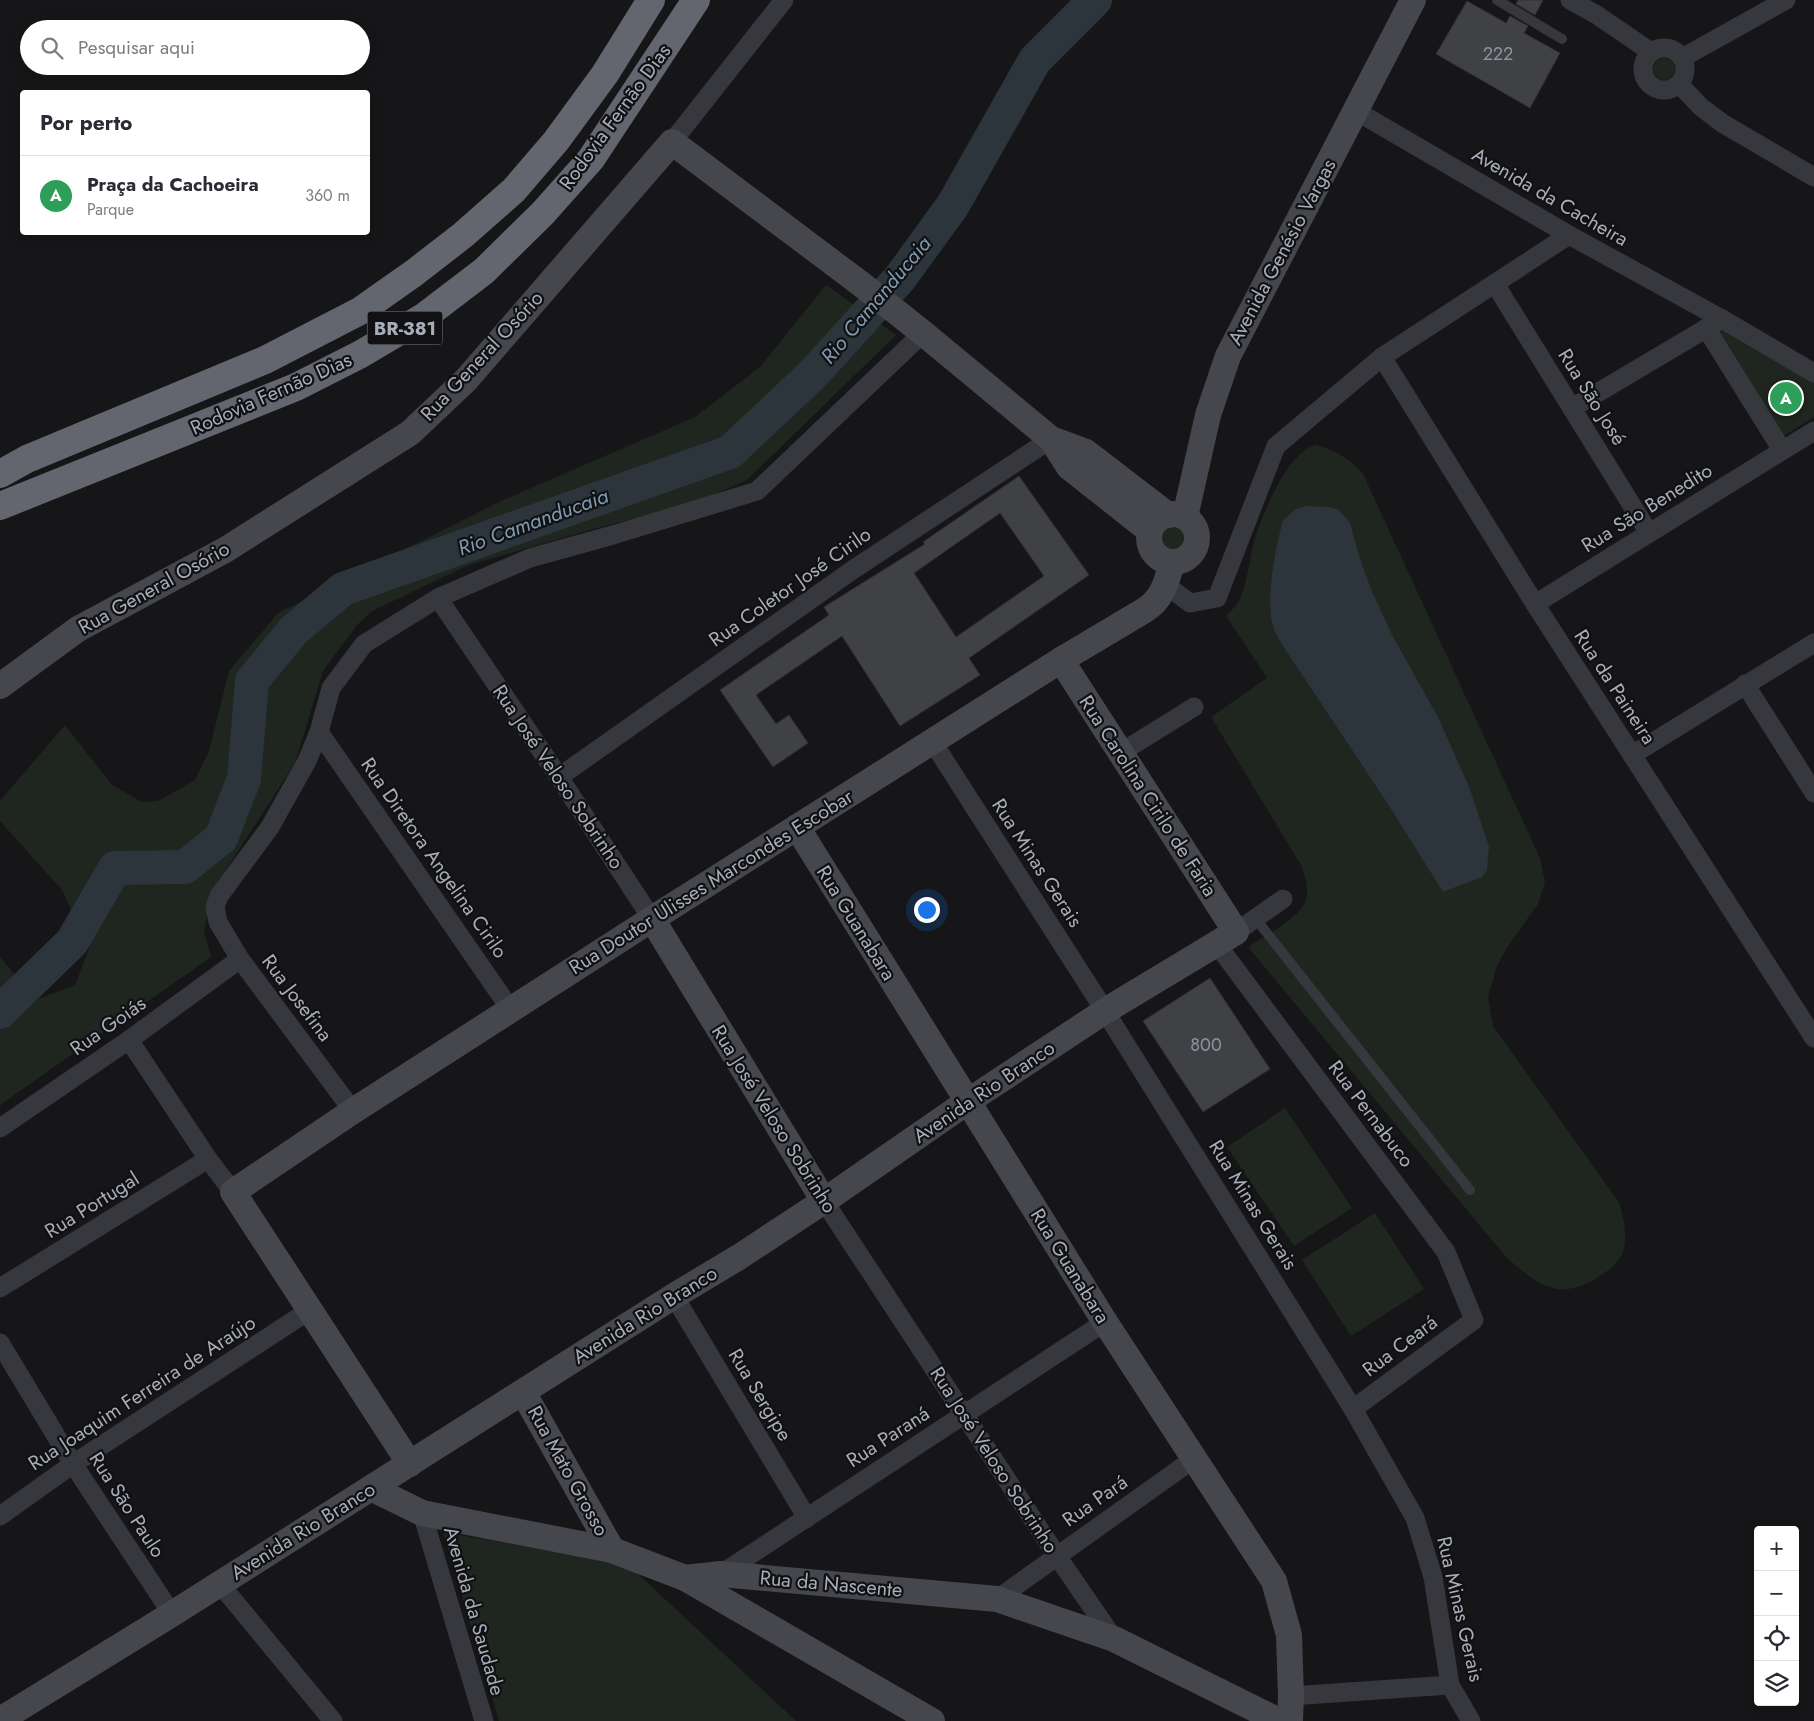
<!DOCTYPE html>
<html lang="pt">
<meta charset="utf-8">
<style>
body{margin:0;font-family:Jost,sans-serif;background:#f2f2f3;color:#2b2b33}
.controls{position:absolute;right:15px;bottom:15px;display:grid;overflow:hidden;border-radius:5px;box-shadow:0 2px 12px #0003}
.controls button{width:45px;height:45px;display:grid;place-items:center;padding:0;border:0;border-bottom:1px solid #e1e1e2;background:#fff;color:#2b2b33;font:25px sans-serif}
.you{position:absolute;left:926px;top:909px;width:18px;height:18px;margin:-12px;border:4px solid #fff;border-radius:50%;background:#1a73e8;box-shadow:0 0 0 8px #1a73e833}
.badge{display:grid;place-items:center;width:32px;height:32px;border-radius:50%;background:#0b8043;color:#fff;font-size:16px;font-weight:700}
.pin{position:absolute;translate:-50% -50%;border:2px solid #fff;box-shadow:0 1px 5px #0006}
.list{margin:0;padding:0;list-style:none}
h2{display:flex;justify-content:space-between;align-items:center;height:65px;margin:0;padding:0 20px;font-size:21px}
h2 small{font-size:16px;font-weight:400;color:#7c7c81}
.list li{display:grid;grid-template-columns:32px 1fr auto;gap:15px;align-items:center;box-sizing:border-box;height:80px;padding:0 20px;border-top:1px solid #e1e1e2}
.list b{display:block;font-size:19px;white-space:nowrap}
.list p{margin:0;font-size:16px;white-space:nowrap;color:#7c7c81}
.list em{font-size:16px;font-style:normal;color:#7c7c81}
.icon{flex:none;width:28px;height:28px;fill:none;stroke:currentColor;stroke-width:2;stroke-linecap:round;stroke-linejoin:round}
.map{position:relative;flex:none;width:1814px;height:1721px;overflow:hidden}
.search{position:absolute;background:#fff;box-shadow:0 2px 12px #0003;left:20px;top:20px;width:350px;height:55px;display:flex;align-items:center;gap:12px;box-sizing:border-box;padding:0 18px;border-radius:28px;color:#7c7c81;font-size:19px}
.panel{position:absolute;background:#fff;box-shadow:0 2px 12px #0003;left:20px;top:90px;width:350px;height:145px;border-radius:5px}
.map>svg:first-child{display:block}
.green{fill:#1e261f}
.water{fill:#2c353c}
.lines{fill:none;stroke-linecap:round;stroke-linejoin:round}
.river{stroke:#2c353c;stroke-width:34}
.building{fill:#404145;stroke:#303034;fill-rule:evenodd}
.lane{stroke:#37383d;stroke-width:10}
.street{stroke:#37383d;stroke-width:19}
.secondary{stroke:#45474d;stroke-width:26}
.highway{stroke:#63666e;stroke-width:28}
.labels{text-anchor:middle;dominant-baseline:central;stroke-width:4.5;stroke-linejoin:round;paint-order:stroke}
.number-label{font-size:18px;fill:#8e929b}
.shield{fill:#111113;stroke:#7b7e86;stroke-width:1}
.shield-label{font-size:19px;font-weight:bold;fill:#a8adb8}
.street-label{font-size:20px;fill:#a8adb8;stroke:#111113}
.water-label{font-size:21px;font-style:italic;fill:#7f9bb3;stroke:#111113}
</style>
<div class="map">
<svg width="1814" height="1721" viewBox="0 0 1814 1721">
<rect width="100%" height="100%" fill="#161618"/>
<!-- green -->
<g class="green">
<circle cx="1664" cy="69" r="11"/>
<path d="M826,285L896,335L747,480L695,503L590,530L469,565L372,611L357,625L323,671L295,763L211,893L204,932L211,957L0,1105V957L36,1000L75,985L89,949L62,890L0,821V801L65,725L112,785L142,802L158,801L195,780L209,751L229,671L278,613L501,501L695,417L760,367Z"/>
<path d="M1725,328L1814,380V417L1782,437L1718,335Z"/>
<path d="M1316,445C1336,451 1350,458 1363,474L1540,858L1545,882L1538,904L1508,946L1497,966L1488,997L1493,1026L1620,1204C1623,1218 1629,1240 1622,1254C1614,1272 1577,1293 1557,1289C1537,1285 1521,1270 1506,1257L1248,947C1264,937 1300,918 1306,900C1309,888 1305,876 1301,865L1211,717L1267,678L1226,616C1230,612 1235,607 1238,602C1247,587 1249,560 1254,542C1261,517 1288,450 1316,445Z"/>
<circle cx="1174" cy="539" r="16"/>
<path d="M1285,1108L1352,1208L1294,1246L1227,1147Z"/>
<path d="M1375,1213L1424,1289L1351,1336L1302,1260Z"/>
<path d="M443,1532L608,1561L638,1574L796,1721H499Z"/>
</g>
<!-- water -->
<path class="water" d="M1305,506L1330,507L1339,510L1350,523L1360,559L1371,589L1392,635L1438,717L1470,789L1489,847L1487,870L1482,877L1443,892L1386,801L1283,646C1280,641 1276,635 1274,629C1264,603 1276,546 1283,520L1296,509Z"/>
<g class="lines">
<!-- river -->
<path class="river" d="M0,1012L72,942L115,868L185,867L221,838L244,779L252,681L294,630L343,589L730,452L814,373L900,278L953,205L1035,60L1095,0"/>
</g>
<!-- building -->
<g class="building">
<path d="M1518,0H1543L1535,15L1516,4Z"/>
<path d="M1467,1L1506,23L1510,16L1528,26L1524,33L1560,53L1530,108L1436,54Z"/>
<path d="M1019,476L1089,575L969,658L980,675L900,726L842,636L756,695L776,724L789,715L808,743L773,767L720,690L829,615L824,607L925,544L923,542ZM1000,513L1044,576L956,637L914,573Z"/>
<path d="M1210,978L1270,1069L1203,1112L1143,1021Z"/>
</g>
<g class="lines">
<!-- lane -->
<g class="lane">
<path d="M1497,0L1562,39"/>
<path d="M1255,918L1470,1190"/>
</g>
<!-- street -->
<g class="street">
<path d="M1570,0L1597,15L1651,52"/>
<circle cx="1664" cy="69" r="21"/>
<path d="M1682,58L1786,0"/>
<path d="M1679,84L1701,107L1722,123L1814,177"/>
<path d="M1356,111L1569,235L1722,319L1814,373"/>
<path d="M672,142L784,0"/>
<path d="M1495,284L1649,533"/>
<path d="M1706,328L1782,450"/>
<path d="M1382,357L1535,604L1814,1038"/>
<path d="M1572,408L1722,319"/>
<path d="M1166,585L1190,603L1217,598L1276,446L1382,357L1569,235"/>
<path d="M438,598L559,777L652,919"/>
<path d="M1535,604L1814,431"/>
<path d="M1745,684L1814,793"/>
<path d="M319,732L511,1010"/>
<path d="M932,741L1105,1011L1353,1409L1415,1518L1433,1577L1450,1685L1471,1721"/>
<path d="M1120,753L1194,707"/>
<path d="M1632,755L1814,643"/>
<path d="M559,777L854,569L1051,439"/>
<path d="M1236,932L1283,899"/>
<path d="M1216,943L1446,1252L1474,1320L1353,1409"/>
<path d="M129,1040L208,1159L233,1192"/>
<path d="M353,1111L240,959L218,922L215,907L219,896L270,827L307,761L319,732L331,688L364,644L438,598L530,558L613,535L757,491L923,333"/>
<path d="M0,1128L129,1040L240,959"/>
<path d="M824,1201L1057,1556L1114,1639"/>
<path d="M0,1288L208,1159"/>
<path d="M674,1296L807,1518"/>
<path d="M0,1343L73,1464L172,1614"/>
<path d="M422,1513L484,1721"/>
<path d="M0,1516L73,1464L310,1310"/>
<path d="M721,1574L1105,1322"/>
<path d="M220,1584L333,1721"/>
<path d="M997,1599L1195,1458"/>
<path d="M1291,1696L1450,1685"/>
</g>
<!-- secondary -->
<g class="secondary">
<path d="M1051,439L1069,467L1150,531"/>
<circle cx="1173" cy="538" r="24"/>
<path d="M1185,517L1208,415L1228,356L1413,0"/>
<path d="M0,686L78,629L225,550L410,433L466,380L672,142L861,284L923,333L1051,439L1086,452L1168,515"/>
<path d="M797,827L1105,1322L1274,1581L1289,1635L1291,1696L1290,1721"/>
<path d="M652,919L824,1201"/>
<path d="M523,1392L612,1550"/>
<path d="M410,1464L233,1192L353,1111L652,919L1061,660L1145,610C1163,598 1166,583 1172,563"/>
<path d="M371,1488L422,1513L612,1550L685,1578L721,1574L997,1599L1114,1639L1279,1721"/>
<path d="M685,1578L932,1721"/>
<path d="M0,1720L172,1614L674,1296L739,1257L824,1201L967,1102L1105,1011L1236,932L1061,660"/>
</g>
<!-- highway -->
<g class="highway">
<path d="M0,474L27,459L265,360L360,311L414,273L463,235L514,190L556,141L605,74L651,0"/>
<path d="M0,506L296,387L361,354L425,316L484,271L543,213L591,159L696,0"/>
</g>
</g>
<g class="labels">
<!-- number labels -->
<g class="number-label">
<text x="1498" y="54">222</text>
<text x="1206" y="1045">800</text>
</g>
<!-- shield labels -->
<rect class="shield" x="367.5" y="311.5" width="75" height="33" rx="4"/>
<g class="shield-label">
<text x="405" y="328">BR-381</text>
</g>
<!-- street labels -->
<g class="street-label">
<text transform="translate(615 117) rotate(-54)">Rodovia Fernão Dias</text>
<text transform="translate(1550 197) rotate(30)">Avenida da Cacheira</text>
<text transform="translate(1282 252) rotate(-62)">Avenida Genésio Vargas</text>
<text transform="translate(482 356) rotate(-47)">Rua General Osório</text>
<text transform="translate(271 394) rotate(-24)">Rodovia Fernão Dias</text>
<text transform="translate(1592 397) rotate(58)">Rua São José</text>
<text transform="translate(1647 508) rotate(-32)">Rua São Benedito</text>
<text transform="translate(790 587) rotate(-35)">Rua Coletor José Cirilo</text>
<text transform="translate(154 588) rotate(-29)">Rua General Osório</text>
<text transform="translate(1615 687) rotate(57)">Rua da Paineira</text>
<text transform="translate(558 777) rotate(56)">Rua José Veloso Sobrinho</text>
<text transform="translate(1148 796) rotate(57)">Rua Carolina Cirilo de Faria</text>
<text transform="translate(434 858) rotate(55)">Rua Diretora Angelina Cirilo</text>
<text transform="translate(1037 863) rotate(57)">Rua Minas Gerais</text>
<text transform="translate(711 882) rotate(-32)">Rua Doutor Ulisses Marcondes Escobar</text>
<text transform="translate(856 923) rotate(58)">Rua Guanabara</text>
<text transform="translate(297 998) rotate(53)">Rua Josefina</text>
<text transform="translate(108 1026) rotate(-35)">Rua Goiás</text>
<text transform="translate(984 1092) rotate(-34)">Avenida Rio Branco</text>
<text transform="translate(1371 1114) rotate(53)">Rua Pernabuco</text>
<text transform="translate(774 1119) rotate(58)">Rua José Veloso Sobrinho</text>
<text transform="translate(92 1205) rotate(-32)">Rua Portugal</text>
<text transform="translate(1253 1205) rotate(58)">Rua Minas Gerais</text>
<text transform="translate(1070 1266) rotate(58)">Rua Guanabara</text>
<text transform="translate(645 1315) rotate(-32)">Avenida Rio Branco</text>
<text transform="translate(1400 1346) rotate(-37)">Rua Ceará</text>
<text transform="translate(142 1393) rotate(-33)">Rua Joaquim Ferreira de Araújo</text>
<text transform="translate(760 1395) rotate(59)">Rua Sergipe</text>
<text transform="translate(888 1437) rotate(-33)">Rua Paraná</text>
<text transform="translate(994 1460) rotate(57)">Rua José Veloso Sobrinho</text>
<text transform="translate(568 1471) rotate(61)">Rua Mato Grosso</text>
<text transform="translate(1095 1501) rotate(-35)">Rua Pará</text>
<text transform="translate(127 1505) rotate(57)">Rua São Paulo</text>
<text transform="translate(303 1531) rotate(-32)">Avenida Rio Branco</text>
<text transform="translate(831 1584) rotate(5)">Rua da Nascente</text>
<text transform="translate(1460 1609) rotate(77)">Rua Minas Gerais</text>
<text transform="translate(474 1611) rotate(74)">Avenida da Saudade</text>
</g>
<!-- water labels -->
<g class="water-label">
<text transform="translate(876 300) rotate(-50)">Rio Camanducaia</text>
<text transform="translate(533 522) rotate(-20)">Rio Camanducaia</text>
</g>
</g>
</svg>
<div class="controls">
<button>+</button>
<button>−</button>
<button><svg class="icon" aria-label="locate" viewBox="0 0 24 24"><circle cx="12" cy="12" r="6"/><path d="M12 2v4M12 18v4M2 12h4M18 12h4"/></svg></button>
<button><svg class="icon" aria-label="layers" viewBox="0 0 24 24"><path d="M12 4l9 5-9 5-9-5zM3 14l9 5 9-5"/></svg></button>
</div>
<div class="you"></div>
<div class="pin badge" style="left:1786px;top:398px;background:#2e9e5b">A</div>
<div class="search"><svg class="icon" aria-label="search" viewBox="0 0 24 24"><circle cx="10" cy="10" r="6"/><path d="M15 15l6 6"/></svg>Pesquisar aqui</div>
<section class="panel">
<h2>Por perto<small></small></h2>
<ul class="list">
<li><span class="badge" style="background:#2e9e5b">A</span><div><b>Praça da Cachoeira</b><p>Parque</p></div><em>360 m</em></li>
</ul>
</section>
</div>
